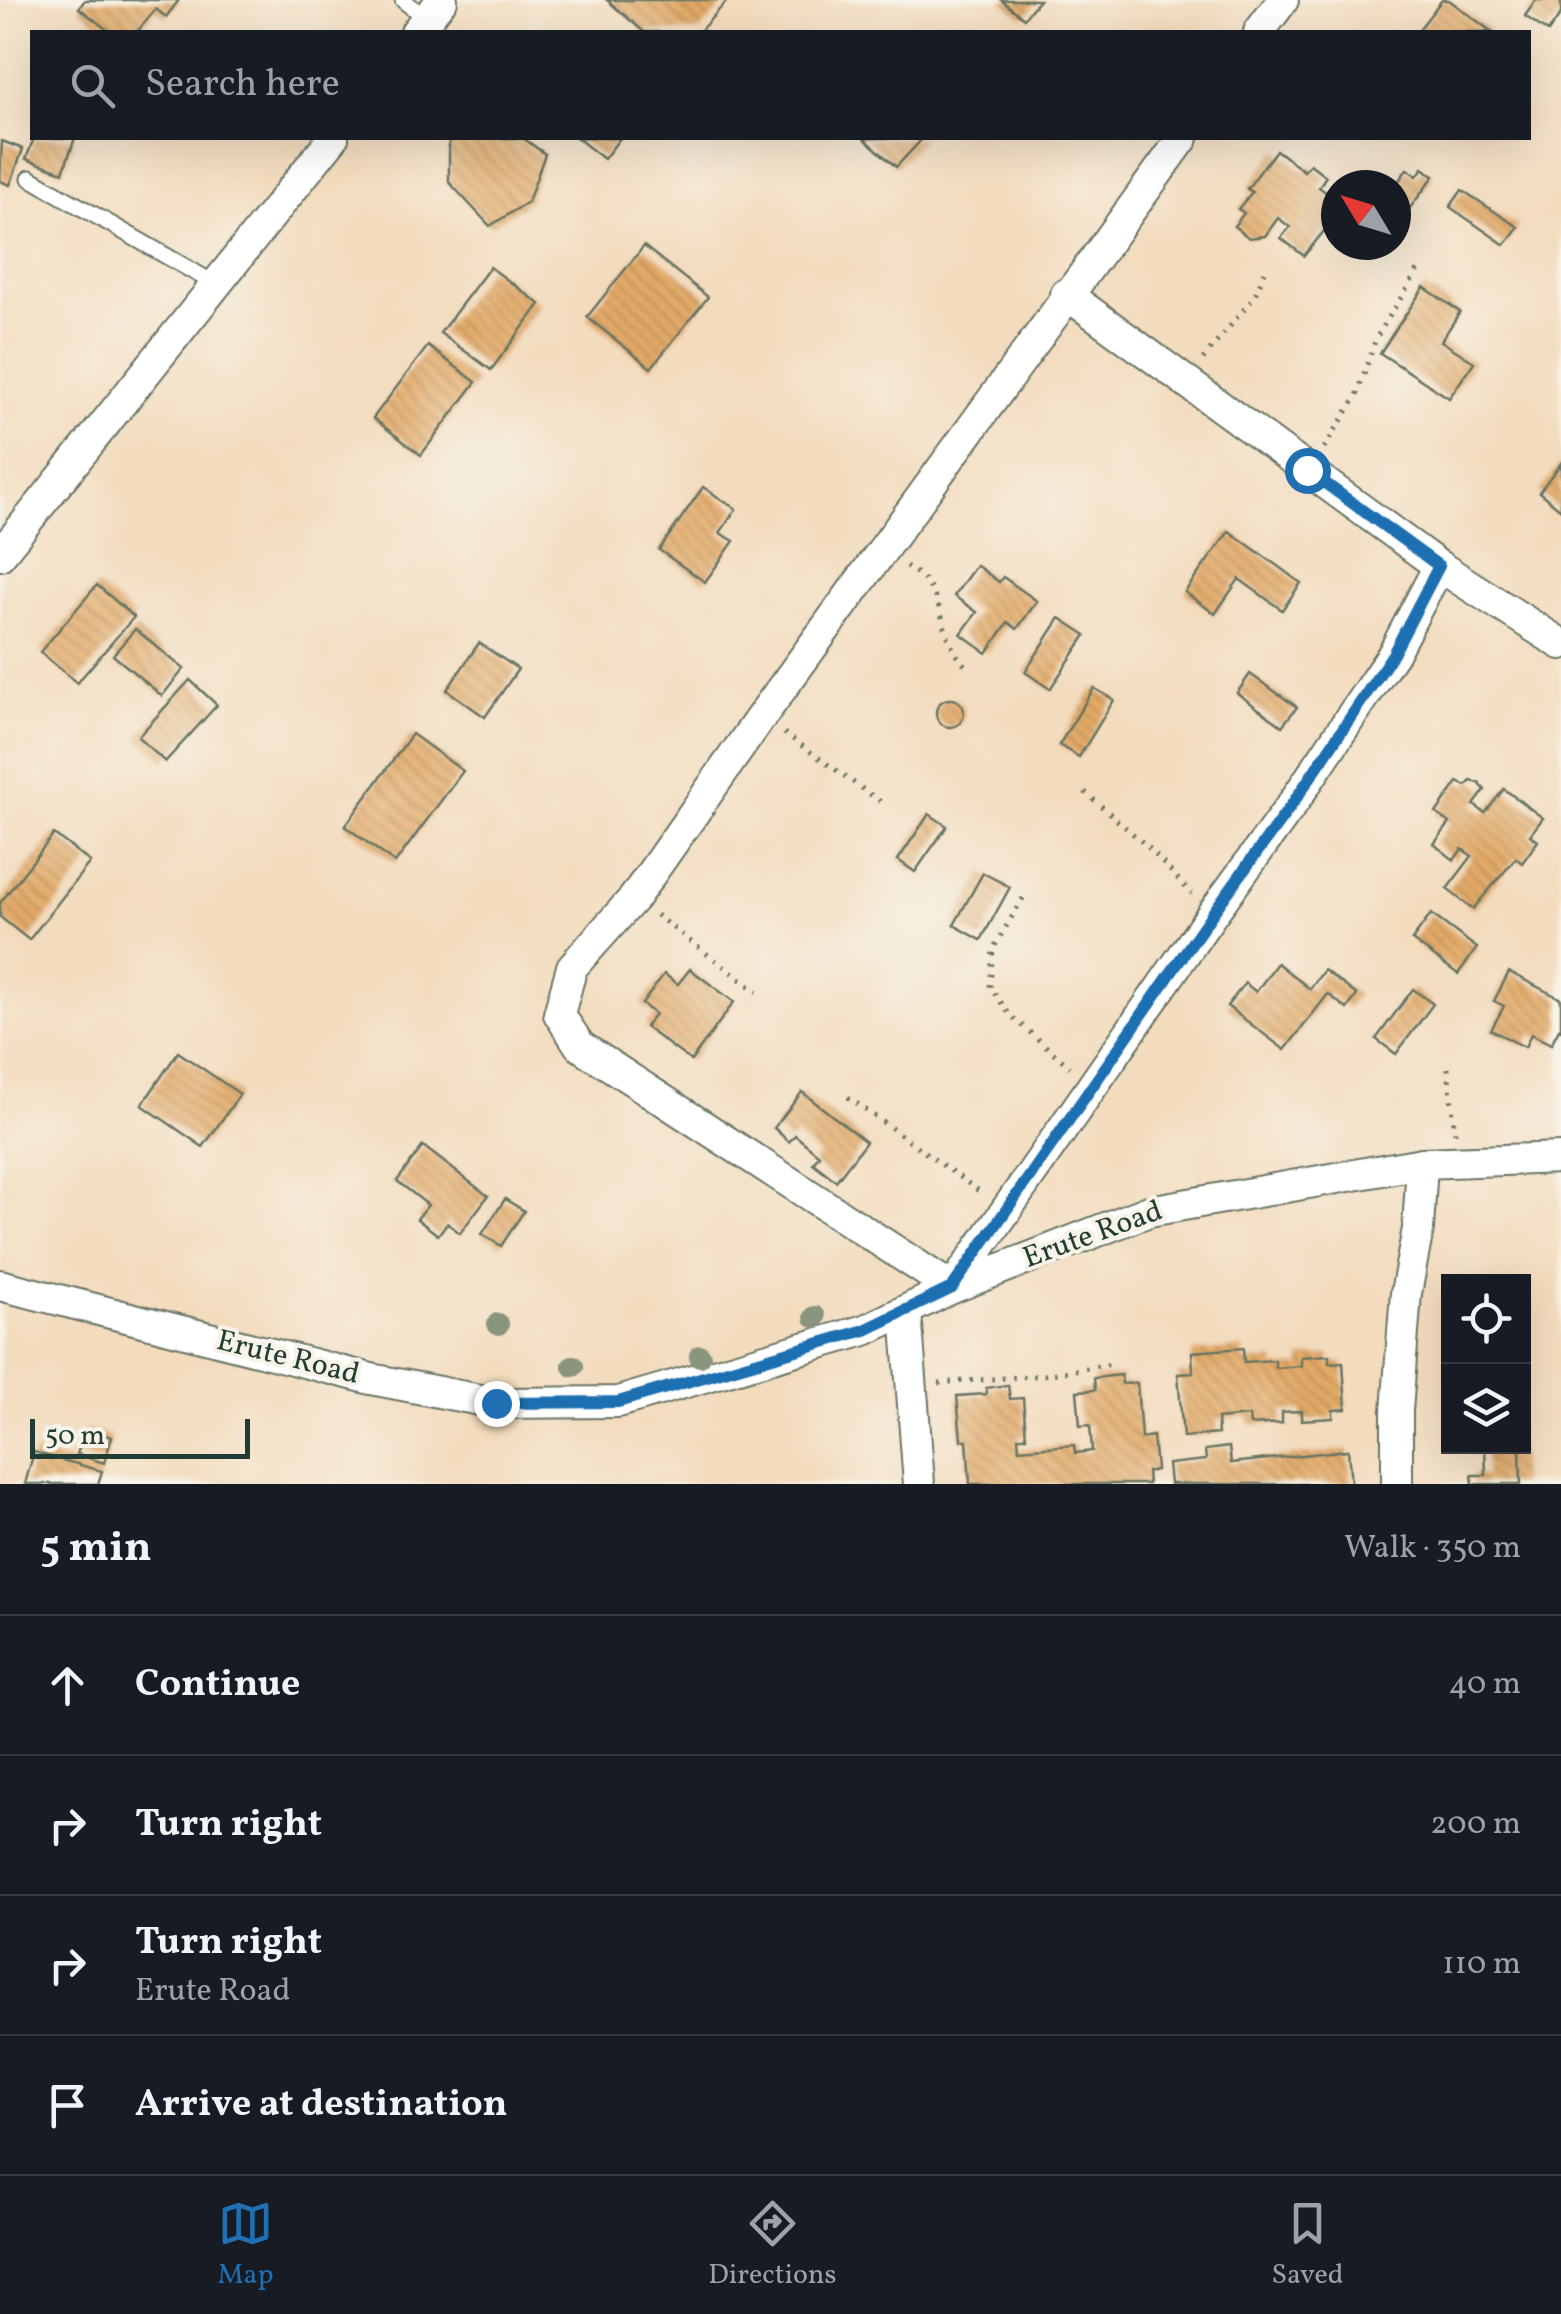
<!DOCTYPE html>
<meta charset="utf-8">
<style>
body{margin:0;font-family:Vollkorn,serif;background:#242831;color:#f1f3f6}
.controls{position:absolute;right:30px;bottom:30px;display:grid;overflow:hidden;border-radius:0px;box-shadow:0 10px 40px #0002}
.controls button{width:90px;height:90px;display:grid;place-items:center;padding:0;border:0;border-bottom:2px solid #363941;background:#171b24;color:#f1f3f6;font:50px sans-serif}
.compass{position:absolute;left:1321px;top:170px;width:90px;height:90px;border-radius:50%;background:#171b24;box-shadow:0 10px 40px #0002;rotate:308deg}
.scale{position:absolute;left:30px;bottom:25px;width:220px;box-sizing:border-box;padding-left:10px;border:5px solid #1f3d34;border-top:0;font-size:28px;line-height:35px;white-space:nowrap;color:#1f3d34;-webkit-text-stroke:8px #f7f3e8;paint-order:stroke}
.stop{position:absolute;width:30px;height:30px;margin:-22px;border:8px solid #1f6fb2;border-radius:50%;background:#fff}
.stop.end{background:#1f6fb2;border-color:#fff;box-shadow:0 2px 10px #0008}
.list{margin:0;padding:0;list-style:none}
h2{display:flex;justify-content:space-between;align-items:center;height:130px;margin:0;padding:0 40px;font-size:42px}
h2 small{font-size:32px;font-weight:400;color:#9ea1a6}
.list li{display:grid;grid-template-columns:65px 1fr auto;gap:30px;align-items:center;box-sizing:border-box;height:140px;padding:0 40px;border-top:2px solid #363941}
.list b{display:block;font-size:38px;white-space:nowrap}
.list p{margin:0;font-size:32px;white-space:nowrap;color:#9ea1a6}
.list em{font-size:32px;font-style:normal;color:#9ea1a6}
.icon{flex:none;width:55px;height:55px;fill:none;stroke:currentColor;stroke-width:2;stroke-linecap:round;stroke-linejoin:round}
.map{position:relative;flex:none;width:1561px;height:1484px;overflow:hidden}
.search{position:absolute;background:#171b24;box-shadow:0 10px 40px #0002;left:30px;right:30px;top:30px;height:110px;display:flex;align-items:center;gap:25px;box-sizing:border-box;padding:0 35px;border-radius:0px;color:#9ea1a6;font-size:38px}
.sheet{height:690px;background:#171b24}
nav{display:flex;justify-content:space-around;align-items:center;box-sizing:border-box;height:140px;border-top:2px solid #363941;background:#171b24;font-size:28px;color:#9ea1a6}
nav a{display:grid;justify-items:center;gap:5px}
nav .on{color:#1f6fb2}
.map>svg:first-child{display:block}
.building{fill:url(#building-back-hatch)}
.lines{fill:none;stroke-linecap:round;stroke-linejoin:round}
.lane-casing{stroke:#697464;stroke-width:19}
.street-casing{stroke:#697464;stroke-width:34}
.path{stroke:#697464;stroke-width:5;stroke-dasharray:2.5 8;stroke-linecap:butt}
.lane{stroke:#fff;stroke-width:15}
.street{stroke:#fff;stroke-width:30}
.tree{fill:#8a957d}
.route{stroke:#1f6fb2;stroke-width:12}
.labels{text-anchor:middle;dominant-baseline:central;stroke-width:8;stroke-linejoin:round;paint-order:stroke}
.street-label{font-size:30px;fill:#1f3d34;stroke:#f7f3e8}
</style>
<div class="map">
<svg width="1561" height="1484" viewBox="0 0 1561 1484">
<defs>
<pattern id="building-back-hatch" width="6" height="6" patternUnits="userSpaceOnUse" patternTransform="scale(2.5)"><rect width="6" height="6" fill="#e4aa68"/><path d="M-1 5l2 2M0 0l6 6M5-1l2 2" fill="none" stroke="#b88c56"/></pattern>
</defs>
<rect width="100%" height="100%" fill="#f7f3e8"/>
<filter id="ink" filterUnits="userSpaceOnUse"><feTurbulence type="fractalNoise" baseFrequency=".01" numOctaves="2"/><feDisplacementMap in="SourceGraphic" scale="20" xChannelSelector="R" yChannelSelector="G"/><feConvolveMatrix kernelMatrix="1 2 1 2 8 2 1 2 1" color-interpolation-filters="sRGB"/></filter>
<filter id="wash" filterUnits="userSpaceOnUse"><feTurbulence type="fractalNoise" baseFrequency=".0048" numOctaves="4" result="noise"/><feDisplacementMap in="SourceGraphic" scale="40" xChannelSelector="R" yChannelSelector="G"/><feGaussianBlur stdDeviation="2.25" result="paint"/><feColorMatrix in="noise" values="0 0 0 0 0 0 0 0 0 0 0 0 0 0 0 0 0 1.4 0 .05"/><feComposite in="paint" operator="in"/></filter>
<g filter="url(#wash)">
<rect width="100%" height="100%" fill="#f3dbbd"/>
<g id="blocks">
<!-- building -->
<g class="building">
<path d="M85,0H179L166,17L156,9L137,32H110L79,8Z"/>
<path d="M607,0H728L699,32H644Z"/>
<path d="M1001,0H1039L1024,18Z"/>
<path d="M1442,0H1449L1492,32H1417Z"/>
<path d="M1536,0H1561V14L1548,32L1525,16Z"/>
<path d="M34,138H75L63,172L26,159Z"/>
<path d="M449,138H523L545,154L528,202L490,226L449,182Z"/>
<path d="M577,138H620L604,159Z"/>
<path d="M864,138H923L896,167Z"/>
<path d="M2,141L23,149L10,185L0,181Z"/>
<path d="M1276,150L1304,171L1310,164L1326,176L1319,187L1332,197L1336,191V226L1329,235L1324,231L1304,256L1281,238L1290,227L1278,218L1265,236L1249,238L1234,226L1244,213L1238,209L1252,192L1247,189Z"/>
<path d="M1423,168L1434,176L1401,220L1396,217V185H1377L1384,175L1396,185L1407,169L1417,176Z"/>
<path d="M1462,190L1518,227L1505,245L1450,207Z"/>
<path d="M644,246L708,297L651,368L587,317Z"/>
<path d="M490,267L540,304L491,370L440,333Z"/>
<path d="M1424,287L1460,312L1441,341L1474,362L1449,398L1380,353Z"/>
<path d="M428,346L476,382L421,455L373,418Z"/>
<path d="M1561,463V510L1539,492Z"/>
<path d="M703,487L736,509L720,533L734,541L705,582L659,550Z"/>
<path d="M1229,531L1301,583L1282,610L1239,579L1215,614L1185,592Z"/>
<path d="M976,565L999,582L1003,577L1037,601L1017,629L1008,622L987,653L961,634L977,612L954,596Z"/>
<path d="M97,585L134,617L77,683L40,652Z"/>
<path d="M1060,618L1086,635L1050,689L1025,672Z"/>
<path d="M135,629L184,669L162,696L113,655Z"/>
<path d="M479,643L518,669L485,717L447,690Z"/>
<path d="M1250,674L1297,707L1282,726L1237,693Z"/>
<path d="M190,680L217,705L165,762L138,737Z"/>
<path d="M1094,688L1114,700L1079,757L1059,745Z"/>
<circle cx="950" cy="713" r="14"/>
<path d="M412,734L463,771L395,863L345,826Z"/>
<path d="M1471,781L1479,783L1485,790L1474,805L1485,813L1504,789L1543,818L1530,835L1538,841L1522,863L1516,858L1473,909L1447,889L1472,856L1462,849L1454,860L1434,844L1450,823L1436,813L1458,782L1466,786Z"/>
<path d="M929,814L947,826L915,872L898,860Z"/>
<path d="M54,834L90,862L29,940L0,917V903Z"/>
<path d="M983,873L1010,887L981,940L954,925Z"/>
<path d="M1431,914L1477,948L1458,974L1412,940Z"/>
<path d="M1277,963L1310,989L1324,970L1357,995L1347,1009L1328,994L1285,1050L1227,1006L1245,983L1256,992Z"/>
<path d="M690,969L734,1002L691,1061L645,1027L655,1014L642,1004L664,974L678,984Z"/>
<path d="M1509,972L1561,999V1030L1559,1029L1551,1044L1531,1034L1525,1047L1491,1030L1504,1006L1494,1001Z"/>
<path d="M1413,989L1433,1004L1396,1054L1376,1039Z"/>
<path d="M178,1052L240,1094L203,1147L142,1105Z"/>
<path d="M802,1092L866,1142L836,1181L813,1163L819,1155L795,1135L789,1142L774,1128Z"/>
<path d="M423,1146L488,1196L460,1233L447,1223L438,1235L417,1219L428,1205L397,1181Z"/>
<path d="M505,1199L524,1211L501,1246L482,1234Z"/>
<path d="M1243,1348L1244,1362L1275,1360V1368L1301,1366V1357L1329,1355V1363L1343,1362L1346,1409L1333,1410V1418L1302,1420V1411L1282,1412V1423L1250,1425L1249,1416L1217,1419L1218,1434L1183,1437L1178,1374L1193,1373L1192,1352Z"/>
<path d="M1121,1375L1122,1384L1137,1383L1141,1438L1153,1436L1156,1470L1147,1472L1148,1484H970L967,1440H961L957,1396L986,1394V1388L1008,1385L1010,1399L1023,1398L1026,1437H1018L1019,1449L1074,1445L1075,1453L1092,1451L1090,1425L1080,1426L1077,1391L1095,1390L1094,1378Z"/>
<path d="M86,1429L112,1437L104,1463L77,1454Z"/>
<path d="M1485,1446H1520L1521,1484H1473L1472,1475H1486Z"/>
<path d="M1229,1447L1231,1463L1348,1450L1351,1484H1170L1168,1464L1206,1460L1205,1450Z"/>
<path d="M34,1452L102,1471L98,1484H25Z"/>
</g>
</g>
</g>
<g filter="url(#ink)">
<use href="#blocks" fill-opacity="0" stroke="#697464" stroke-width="2.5"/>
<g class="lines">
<!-- lane casing -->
<g class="lane-casing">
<g id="lane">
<path d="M403,0L427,19"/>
<path d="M30,178L217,285"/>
</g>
</g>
<!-- street casing -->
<g class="street-casing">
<g id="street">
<path d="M416,32L442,0"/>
<path d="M1259,32L1283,0"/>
<path d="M1183,138L761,717L634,898L572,967L559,1014L580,1046L952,1288L1212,914L1293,803L1393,654L1439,566"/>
<path d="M1066,294L1439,566L1561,644"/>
<path d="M0,555L333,138"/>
<path d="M0,1285L371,1379L496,1403L618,1402L865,1330L952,1288L1149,1211L1422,1163L1561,1158"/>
<path d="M906,1312L919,1484"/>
<path d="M1397,1484V1411L1406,1293L1418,1229L1422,1163"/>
</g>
</g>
<!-- path -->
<g class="path">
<path d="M1203,359L1254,297L1268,265"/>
<path d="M1324,448L1357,396L1376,338L1420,267"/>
<path d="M906,566C912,570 920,575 925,581C947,608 940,640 966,666"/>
<path d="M784,733L881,802"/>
<path d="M1085,792L1148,847L1192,894"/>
<path d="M1023,898L993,949L990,987L1010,1015L1070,1067"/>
<path d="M656,915L757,992"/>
<path d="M1448,1068L1455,1133"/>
<path d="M848,1097L983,1194"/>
<path d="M939,1383L1045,1375L1111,1364"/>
</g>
<!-- lane -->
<use href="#lane" class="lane"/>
<!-- street -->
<use href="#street" class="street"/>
</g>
<!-- trees -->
<g class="tree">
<circle cx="815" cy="1317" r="11"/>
<circle cx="498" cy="1324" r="11"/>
<circle cx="700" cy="1356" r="11"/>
<circle cx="573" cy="1366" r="11"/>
</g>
</g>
<g class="lines" filter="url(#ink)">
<!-- route -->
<path class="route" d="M496,1403L618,1402L865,1330L952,1288L1212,914L1293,803L1393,654L1439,566L1307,470"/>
</g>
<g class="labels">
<!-- street labels -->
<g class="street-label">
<text transform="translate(1093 1235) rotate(-20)">Erute Road</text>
<text transform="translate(288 1358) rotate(14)">Erute Road</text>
</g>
</g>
</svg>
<div class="controls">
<button><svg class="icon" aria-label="locate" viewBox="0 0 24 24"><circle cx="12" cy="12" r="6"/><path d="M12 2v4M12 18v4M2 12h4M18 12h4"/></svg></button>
<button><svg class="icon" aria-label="layers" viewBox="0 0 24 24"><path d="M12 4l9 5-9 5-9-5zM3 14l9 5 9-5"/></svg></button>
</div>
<svg class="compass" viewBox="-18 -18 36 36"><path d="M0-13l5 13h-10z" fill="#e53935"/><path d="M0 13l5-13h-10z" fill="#9ea1a6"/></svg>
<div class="scale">50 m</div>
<div class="stop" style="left:1307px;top:470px"></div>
<div class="stop end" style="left:496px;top:1403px"></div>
<div class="search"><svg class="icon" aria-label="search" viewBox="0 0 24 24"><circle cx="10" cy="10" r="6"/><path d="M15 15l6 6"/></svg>Search here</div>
</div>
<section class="sheet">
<h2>5 min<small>Walk · 350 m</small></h2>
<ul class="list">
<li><svg class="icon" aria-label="ahead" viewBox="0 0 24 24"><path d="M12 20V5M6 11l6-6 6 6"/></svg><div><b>Continue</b></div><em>40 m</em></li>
<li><svg class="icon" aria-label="right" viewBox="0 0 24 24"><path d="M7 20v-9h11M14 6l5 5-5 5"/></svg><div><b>Turn right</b></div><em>200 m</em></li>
<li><svg class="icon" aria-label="right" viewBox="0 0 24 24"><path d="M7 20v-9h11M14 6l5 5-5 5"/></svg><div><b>Turn right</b><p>Erute Road</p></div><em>110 m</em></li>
<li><svg class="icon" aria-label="arrive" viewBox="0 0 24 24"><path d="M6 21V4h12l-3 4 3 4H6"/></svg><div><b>Arrive at destination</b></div></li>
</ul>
</section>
<nav>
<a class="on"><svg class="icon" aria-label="map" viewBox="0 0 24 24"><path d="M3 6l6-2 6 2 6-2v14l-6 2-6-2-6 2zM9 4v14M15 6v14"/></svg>Map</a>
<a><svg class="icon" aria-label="directions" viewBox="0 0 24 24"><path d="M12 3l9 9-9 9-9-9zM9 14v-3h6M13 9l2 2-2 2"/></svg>Directions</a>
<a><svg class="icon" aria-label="saved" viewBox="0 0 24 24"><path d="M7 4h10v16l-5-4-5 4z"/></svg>Saved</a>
</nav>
